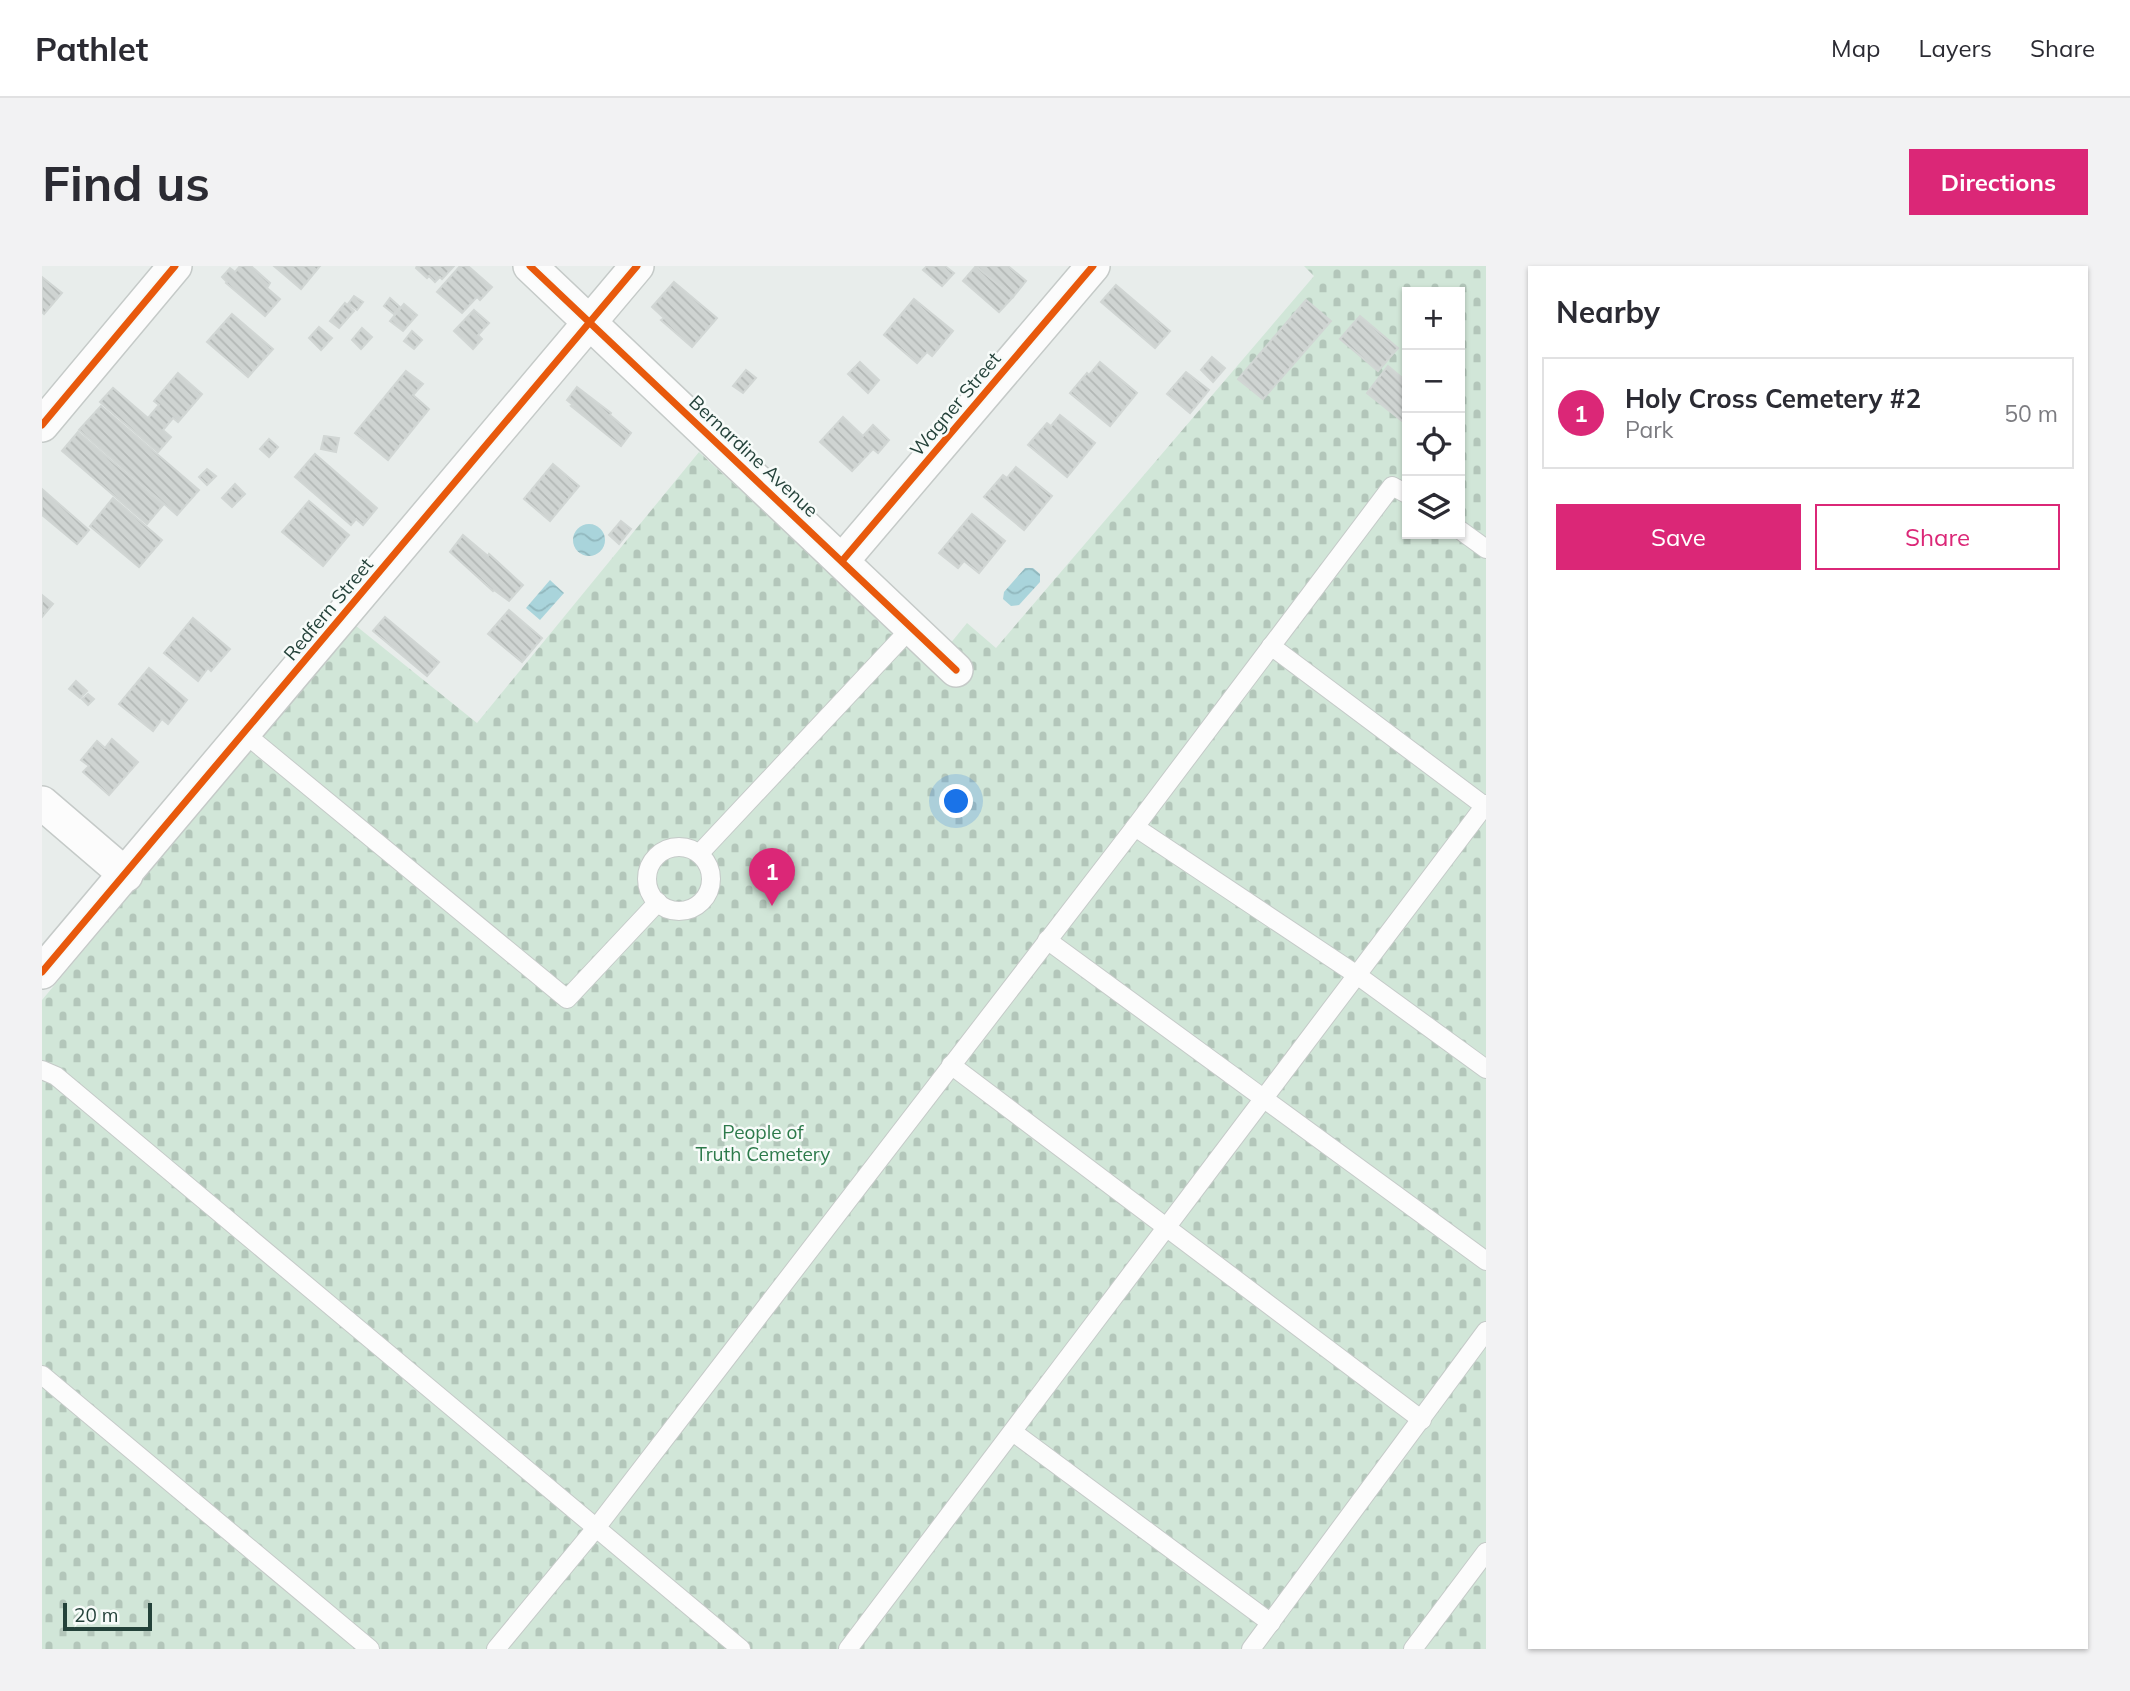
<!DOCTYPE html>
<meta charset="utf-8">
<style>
body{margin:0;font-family:Mulish,sans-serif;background:#f2f2f3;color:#2b2b33}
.controls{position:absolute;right:21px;top:21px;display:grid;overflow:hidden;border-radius:0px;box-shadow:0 2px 5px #0004}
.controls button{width:63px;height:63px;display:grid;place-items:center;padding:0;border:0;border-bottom:2px solid #e1e1e2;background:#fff;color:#2b2b33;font:35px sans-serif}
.scale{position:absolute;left:21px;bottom:18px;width:89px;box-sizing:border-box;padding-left:7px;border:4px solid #24423a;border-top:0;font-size:19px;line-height:24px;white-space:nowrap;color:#24423a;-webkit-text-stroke:5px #f7fbf9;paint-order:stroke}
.you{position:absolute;left:915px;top:536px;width:24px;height:24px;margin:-18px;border:5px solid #fff;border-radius:50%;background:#1a73e8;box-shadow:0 0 0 10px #1a73e833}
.badge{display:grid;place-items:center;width:46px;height:46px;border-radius:50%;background:#db2777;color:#fff;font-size:23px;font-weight:700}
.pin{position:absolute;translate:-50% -58px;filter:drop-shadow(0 2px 4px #0008)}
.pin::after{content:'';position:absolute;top:37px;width:24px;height:21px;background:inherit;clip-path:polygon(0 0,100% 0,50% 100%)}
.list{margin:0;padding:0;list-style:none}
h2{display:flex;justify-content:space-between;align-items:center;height:91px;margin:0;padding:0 28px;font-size:30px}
h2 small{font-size:23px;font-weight:400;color:#7c7c81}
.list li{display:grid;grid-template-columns:46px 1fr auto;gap:21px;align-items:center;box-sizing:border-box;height:112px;margin:0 14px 14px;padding:0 14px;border:2px solid #e1e1e2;border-radius:0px}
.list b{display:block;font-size:26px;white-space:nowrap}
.list p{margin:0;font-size:23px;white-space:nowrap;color:#7c7c81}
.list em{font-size:23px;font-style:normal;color:#7c7c81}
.actions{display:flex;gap:14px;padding:21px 28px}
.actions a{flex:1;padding:16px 0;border:2px solid #db2777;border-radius:0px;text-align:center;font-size:24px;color:#db2777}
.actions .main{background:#db2777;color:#fff}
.icon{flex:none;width:38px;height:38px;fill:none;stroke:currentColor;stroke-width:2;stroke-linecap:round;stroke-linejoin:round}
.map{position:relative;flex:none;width:1444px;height:1383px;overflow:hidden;border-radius:0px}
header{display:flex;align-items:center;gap:42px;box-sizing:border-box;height:98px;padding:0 35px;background:#fff;border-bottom:2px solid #e1e1e2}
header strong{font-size:33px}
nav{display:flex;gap:38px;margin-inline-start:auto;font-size:24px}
.intro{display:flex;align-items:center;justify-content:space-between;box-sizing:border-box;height:168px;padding:0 42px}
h1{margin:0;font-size:49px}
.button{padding:18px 32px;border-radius:0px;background:#db2777;color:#fff;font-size:24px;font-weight:700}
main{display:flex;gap:42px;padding:0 42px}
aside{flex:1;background:#fff;border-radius:0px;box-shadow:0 2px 5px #0004}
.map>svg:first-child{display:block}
.cemetery{fill:url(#cemetery-stones);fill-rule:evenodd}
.water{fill:url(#water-waves)}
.building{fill:url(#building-back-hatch);stroke:#d1d6d4;stroke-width:2}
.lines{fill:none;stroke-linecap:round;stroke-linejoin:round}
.service-casing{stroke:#c5cac8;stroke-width:20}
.minor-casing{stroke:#c5cac8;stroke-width:36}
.service{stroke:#fcfcfc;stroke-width:18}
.minor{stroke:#fcfcfc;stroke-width:33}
.cycleway-casing{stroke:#f7fbf9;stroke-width:11}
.cycleway{stroke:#e8590c;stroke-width:7}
.labels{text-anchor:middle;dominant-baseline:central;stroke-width:5;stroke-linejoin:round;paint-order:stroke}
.street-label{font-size:19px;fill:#24423a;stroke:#f7fbf9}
.park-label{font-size:19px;fill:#2d7a4b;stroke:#f7fbf9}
</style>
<header>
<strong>Pathlet</strong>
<nav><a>Map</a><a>Layers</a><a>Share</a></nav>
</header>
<div class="intro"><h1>Find us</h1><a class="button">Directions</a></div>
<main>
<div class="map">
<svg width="1444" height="1383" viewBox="0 0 1444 1383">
<defs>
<pattern id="cemetery-stones" width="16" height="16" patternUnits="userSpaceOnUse" patternTransform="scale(1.75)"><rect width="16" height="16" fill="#d1e6d8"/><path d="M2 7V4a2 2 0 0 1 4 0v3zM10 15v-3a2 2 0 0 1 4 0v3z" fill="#b3c6ba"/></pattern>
<pattern id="water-waves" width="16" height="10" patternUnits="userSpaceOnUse" patternTransform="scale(1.75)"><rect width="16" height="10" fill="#a9d4db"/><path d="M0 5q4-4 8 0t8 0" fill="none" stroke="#91b7bd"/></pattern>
<pattern id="building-back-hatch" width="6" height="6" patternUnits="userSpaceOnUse" patternTransform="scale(1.75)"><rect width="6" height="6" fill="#cfd4d2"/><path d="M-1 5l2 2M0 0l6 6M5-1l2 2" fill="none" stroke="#b2b7b5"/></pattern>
</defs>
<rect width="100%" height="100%" fill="#e8edeb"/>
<!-- cemetery -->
<path class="cemetery" d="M1262,0H1444V1383H0V734L313,359L435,457L657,186L890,400L925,357L954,382L1272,10ZM1365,26H1418V268H1365Z"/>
<!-- water -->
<g class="water">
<circle cx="547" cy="274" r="16"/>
<path d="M983,302H991L998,308V316L977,339L969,340L961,333L962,326Z"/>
<path d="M508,314L522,327L498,354L484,342Z"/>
</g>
<!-- building -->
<g class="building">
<path d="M198,0H209L228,17L225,22L238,33L223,50L184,17L185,16L180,11L188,2L193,6Z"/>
<path d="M232,0H278L259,23Z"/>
<path d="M375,0H412L400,13L398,11L393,16L387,10L385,12L374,2Z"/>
<path d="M418,0H426L450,21L438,34L435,31L420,47L395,26Z"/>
<path d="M885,0H903L912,7L900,20L881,4Z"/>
<path d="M934,0L971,31L957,46L921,15Z"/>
<path d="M934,0H966L984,15L971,31Z"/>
<path d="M0,11L20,27L2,48L0,46Z"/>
<path d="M632,16L675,52L650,81L619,54L622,52L610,41Z"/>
<path d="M1074,19L1128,65L1113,82L1059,36Z"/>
<path d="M312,30L321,36L315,44L306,38Z"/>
<path d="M348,32L358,41L352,48L342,40Z"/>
<path d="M872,33L911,65L890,90L885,86L875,97L842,69Z"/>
<path d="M1264,34L1289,55L1221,133L1196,113Z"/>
<path d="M303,37L312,45L297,62L288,55Z"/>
<path d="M362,38L375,49L361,65L348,55Z"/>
<path d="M432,44L447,57L436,69L440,73L431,83L412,65Z"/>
<path d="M190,48L231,83L206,111L165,76Z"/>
<path d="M1318,50L1356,82L1336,105L1298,73Z"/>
<path d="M277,61L290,72L279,84L267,72Z"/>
<path d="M320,62L330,71L319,83L310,74Z"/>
<path d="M370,65L380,74L372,83L362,75Z"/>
<path d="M1170,91L1183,102L1171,116L1159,104Z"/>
<path d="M818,96L837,114L826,127L806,108Z"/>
<path d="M1058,96L1095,127L1068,160L1028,127L1045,107L1047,109Z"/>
<path d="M1346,100L1365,116V159L1325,127Z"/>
<path d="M704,104L714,112L701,127L691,120Z"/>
<path d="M364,105L381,118L371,129L387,143L346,194L313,167Z"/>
<path d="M1144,106L1167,124L1148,147L1125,128Z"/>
<path d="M136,107L160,128L136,156L131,152L121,164L129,171L116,186L58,136L71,122L106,152L117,139L112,135Z"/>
<path d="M535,121L569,147L568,149L589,167L579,180L529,140L531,139L525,134Z"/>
<path d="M59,140L157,224L135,249L37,164Z"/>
<path d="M1018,149L1053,177L1025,211L986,179L1005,157L1009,160Z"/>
<path d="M801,151L821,170L831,159L847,174L836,187L831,183L810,205L778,176Z"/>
<path d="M36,166L121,239L105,258L20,185Z"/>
<path d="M282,170L297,172L294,186L279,183Z"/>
<path d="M227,173L236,181L227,191L218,183Z"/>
<path d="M273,188L335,242L321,259L314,253L309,259L253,211Z"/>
<path d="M511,198L537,220L508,255L482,233Z"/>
<path d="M974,201L1010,230L982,264L942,231L961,209L965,212Z"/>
<path d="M165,203L174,210L165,219L157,211Z"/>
<path d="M193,218L203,228L190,241L180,232Z"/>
<path d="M0,223L47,264L35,278L0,249Z"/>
<path d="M71,232L120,274L97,301L48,260Z"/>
<path d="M267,235L307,269L281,300L240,266Z"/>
<path d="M930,248L963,275L937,307L922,295L916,302L897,287Z"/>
<path d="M579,255L589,263L577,278L567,269Z"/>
<path d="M421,269L446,290L447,288L481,319L467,335L452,324L451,325L408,286Z"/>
<path d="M0,329L11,338L0,351Z"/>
<path d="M467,344L500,372L480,396L446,368Z"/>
<path d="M343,351L397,396L385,410L331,365Z"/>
<path d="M151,352L188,383L169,405L166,402L156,415L122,387Z"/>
<path d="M107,402L145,434L126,458L120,453L111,465L77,438Z"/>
<path d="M34,415L45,425L38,432L27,423Z"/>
<path d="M46,428L52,433L46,439L40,433Z"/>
<path d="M70,473L96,496L67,529L41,506L47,500L39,494L55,475L63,482Z"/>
</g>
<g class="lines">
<!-- service casing -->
<g class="service-casing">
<g id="service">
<path d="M1418,264L1444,283"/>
<path d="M1229,380L1444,541"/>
<path d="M202,467L525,733L616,636"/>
<path d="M1093,561L1315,709L1444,803"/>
<circle cx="637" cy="613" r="32"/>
<path d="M657,588L869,362"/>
<path d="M1005,674L1444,995"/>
<path d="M909,799L1380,1154"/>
<path d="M0,804L14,810L699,1383"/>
<path d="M0,1109L328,1383"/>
<path d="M971,1166L1229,1357"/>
<path d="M454,1383L554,1262L1093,561L1350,220L1365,228"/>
<path d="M806,1383L1444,538"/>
<path d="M1209,1383L1444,1065"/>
<path d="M1371,1383L1444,1286"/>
</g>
</g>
<!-- minor casing -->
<g class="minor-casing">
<g id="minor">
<path d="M488,0L914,404"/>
<path d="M0,159L133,0"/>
<path d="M800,295L1051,0"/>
<path d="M0,537L84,609"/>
<path d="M0,706L595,0"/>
</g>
</g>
<!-- service -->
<use href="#service" class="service"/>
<!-- minor -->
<use href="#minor" class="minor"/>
<!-- cycleway casing -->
<g class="cycleway-casing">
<g id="cycleway">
<path d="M488,0L914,404"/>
<path d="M0,159L133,0"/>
<path d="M800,295L1051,0"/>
<path d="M0,706L595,0"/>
</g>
</g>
<!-- cycleway -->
<use href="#cycleway" class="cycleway"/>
</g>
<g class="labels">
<!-- street labels -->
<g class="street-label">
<text transform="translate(913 138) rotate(-50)">Wagner Street</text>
<text transform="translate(712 190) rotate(43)">Bernardine Avenue</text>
<text transform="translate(286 343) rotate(-50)">Redfern Street</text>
</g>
<!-- park labels -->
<g class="park-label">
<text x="721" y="866">People of<tspan x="721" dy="22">Truth Cemetery</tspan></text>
</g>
</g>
</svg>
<div class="controls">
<button>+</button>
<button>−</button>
<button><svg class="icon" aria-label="locate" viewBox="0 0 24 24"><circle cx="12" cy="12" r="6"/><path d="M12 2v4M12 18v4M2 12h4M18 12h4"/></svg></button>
<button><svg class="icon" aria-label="layers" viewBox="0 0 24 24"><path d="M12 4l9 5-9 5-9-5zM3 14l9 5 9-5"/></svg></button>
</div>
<div class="scale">20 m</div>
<div class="you"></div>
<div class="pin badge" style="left:730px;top:640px">1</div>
</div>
<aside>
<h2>Nearby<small></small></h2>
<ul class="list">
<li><span class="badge">1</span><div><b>Holy Cross Cemetery #2</b><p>Park</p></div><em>50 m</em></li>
</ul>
<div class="actions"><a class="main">Save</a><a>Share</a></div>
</aside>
</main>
